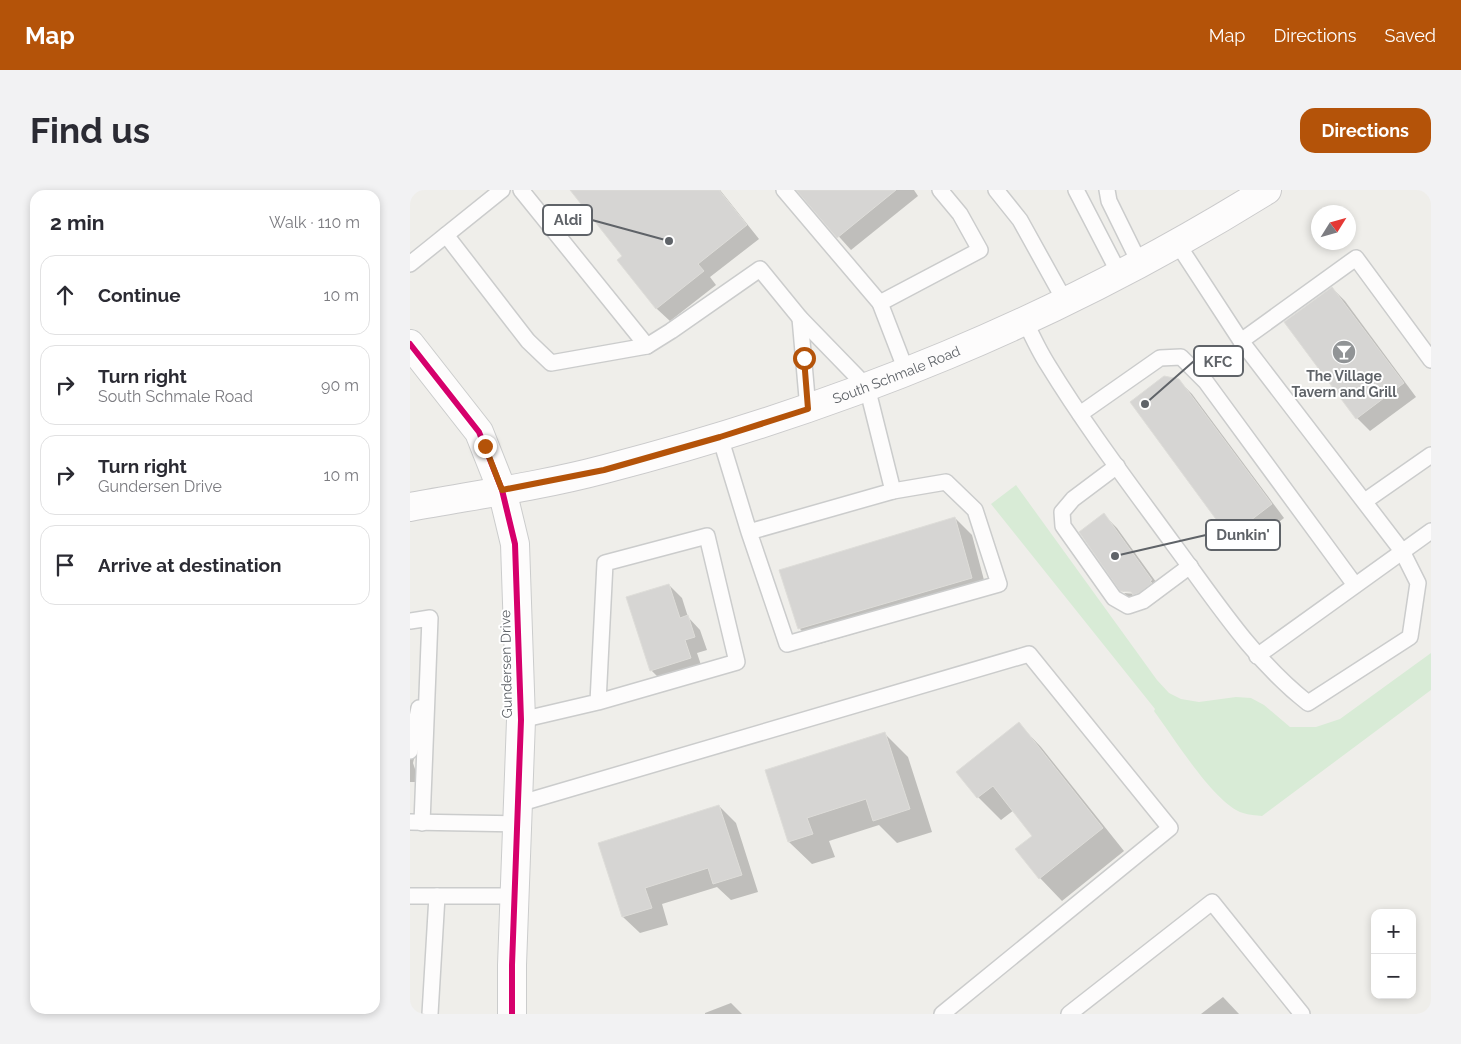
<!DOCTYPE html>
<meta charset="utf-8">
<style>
body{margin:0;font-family:Raleway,sans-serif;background:#f2f2f3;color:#2b2b33}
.controls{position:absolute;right:15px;bottom:15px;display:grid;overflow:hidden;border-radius:10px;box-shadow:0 2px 8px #0003}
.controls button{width:45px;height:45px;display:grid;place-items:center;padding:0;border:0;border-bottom:1px solid #e1e1e2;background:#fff;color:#2b2b33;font:25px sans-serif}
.compass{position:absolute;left:901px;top:15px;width:45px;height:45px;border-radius:50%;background:#fff;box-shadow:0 2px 8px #0003;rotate:53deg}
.stop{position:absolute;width:15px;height:15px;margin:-11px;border:4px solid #b45309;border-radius:50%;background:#fff}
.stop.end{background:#b45309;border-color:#fff;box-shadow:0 1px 5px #0008}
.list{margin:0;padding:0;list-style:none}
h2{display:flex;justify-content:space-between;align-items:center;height:65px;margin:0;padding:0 20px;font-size:21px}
h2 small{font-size:16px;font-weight:400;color:#7c7c81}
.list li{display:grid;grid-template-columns:32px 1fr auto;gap:15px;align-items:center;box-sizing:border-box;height:80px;margin:0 10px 10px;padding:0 10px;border:1px solid #e1e1e2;border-radius:15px}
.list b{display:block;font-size:19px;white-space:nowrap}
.list p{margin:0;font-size:16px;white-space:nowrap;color:#7c7c81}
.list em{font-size:16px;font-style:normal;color:#7c7c81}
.icon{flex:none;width:28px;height:28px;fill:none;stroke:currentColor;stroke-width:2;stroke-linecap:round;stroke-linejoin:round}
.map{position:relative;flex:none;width:1021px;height:824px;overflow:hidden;border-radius:15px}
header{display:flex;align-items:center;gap:30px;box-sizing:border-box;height:70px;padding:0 25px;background:#b45309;color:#fff}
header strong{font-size:24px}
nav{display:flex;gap:28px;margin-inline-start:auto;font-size:18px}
.intro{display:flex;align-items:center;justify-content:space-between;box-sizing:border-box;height:120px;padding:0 30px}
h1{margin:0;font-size:35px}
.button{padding:12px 22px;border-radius:15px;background:#b45309;color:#fff;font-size:18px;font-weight:700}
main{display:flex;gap:30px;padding:0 30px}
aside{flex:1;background:#fff;border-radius:15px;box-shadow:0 2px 8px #0003}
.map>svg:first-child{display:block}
.green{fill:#d8ebd6}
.shadow{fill:#0003}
.building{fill:#d6d5d3;stroke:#deddd9}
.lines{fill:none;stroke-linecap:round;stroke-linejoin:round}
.lane-casing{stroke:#cbcccc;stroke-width:18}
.street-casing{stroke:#cbcccc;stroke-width:30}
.secondary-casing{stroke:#cacacb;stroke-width:30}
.lane{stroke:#fdfcfc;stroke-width:15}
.street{stroke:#fdfcfc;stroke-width:28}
.secondary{stroke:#fdfcfc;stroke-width:28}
.cycleway-casing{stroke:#fff;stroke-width:9}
.cycleway{stroke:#d6006c;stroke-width:6}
.route{stroke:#b45309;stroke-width:6}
.labels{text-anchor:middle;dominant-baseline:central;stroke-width:4;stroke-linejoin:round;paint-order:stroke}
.street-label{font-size:14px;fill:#5f6368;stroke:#fff}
.poi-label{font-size:14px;font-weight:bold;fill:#5f6368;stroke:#fff}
.leader{fill:none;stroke:#5f6368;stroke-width:2}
.callout-dot{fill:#5f6368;stroke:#fff;stroke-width:2}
.callout{fill:#fff;stroke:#5f6368;stroke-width:2}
.callout-label{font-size:15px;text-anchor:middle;font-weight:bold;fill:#5f6368}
</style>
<header>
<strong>Map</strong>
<nav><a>Map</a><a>Directions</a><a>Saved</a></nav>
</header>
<div class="intro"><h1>Find us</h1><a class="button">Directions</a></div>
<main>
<aside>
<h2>2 min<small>Walk · 110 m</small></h2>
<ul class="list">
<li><svg class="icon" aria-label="ahead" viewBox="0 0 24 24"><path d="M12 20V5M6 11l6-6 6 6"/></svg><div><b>Continue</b></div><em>10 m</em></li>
<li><svg class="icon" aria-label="right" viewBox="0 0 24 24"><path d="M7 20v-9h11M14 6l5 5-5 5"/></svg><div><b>Turn right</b><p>South Schmale Road</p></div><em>90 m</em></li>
<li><svg class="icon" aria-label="right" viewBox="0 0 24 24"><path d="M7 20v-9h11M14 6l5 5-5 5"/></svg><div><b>Turn right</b><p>Gundersen Drive</p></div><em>10 m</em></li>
<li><svg class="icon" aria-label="arrive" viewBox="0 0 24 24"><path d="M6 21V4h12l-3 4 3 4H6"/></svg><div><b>Arrive at destination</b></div></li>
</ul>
</aside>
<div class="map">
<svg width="1021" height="824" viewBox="0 0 1021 824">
<rect width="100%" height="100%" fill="#efeeea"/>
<!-- green -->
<path class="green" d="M606,295L747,490L759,503L771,509L789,512L826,507L841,508L854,515L880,537H906L930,529L1021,463V500L852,626C846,625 839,625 833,623C805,615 762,545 744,521L745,519L581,314Z"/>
<!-- shadow -->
<g class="shadow">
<path d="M162,0H310L349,49L300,87L306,95L260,131L247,119L209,70L214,66Z"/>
<path d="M387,0H504L508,6L441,60Z"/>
<path d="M922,98L935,111L1006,207L960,241L947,228Z"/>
<path d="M768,190L782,204L874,328L833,360L820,347L722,212Z"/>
<path d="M694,325L707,338L754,403L752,404L754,406L742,415L737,417L725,413L714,403L727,404V402L714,400V402L711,400Z"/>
<path d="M545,328L562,345L578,405L406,455L389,438Z"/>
<path d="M259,395L272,408L278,427L290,440L297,460L287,463L293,481L254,493L241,480Z"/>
<path d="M0,519L8,527L7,556L3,573L6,582V592H0Z"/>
<path d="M609,534L631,557L714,661L652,711L630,688L624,646L604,620L591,630L568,607L548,582Z"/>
<path d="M475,544L498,567L522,642L487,653L469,635L419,651L425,667L402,674L379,652L357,581Z"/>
<path d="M309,616L326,633L348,702L321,710L307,697L252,714L258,735L230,743L213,727L190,654Z"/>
<path d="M813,807L829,824H791Z"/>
<path d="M321,813L332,824H295V823Z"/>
</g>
<!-- building -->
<g class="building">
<path d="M160,0H309L337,35L288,74L294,81L246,119L207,70L212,66Z"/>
<path d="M386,0H486L427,48Z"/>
<path d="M922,97L994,193L946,229L874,132Z"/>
<path d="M754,186L769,189L862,314L819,347L720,212Z"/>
<path d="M694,323L742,390L740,391L742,393L729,403L723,405L721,402L710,401L669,342Z"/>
<path d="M545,327L562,388L388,439L369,380Z"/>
<path d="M259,394L270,428L278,425L285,447L275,450L281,468L240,481L216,407Z"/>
<path d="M609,532L693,638L629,689L605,659L622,646L583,596L567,608L546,582Z"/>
<path d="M475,542L500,619L463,631L456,609L397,628L403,644L378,652L355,580Z"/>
<path d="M309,615L332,685L303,694L298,678L235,698L242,718L212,727L188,653Z"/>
</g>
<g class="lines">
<!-- lane casing -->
<g class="lane-casing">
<g id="lane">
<path d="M111,0L237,156"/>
<path d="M374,0L470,113L497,183"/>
<path d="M586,0L610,30L656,113"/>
<path d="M666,0L710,85"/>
<path d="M697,0L699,11L730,74"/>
<path d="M36,45L118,151L141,173L237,156L261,141L350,79L390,128L457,197L483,301"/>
<path d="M0,74L92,0"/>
<path d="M470,113L570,60L550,24L530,0"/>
<path d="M390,128L398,219"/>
<path d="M615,131C622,146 629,161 638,175C676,237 721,296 764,355C805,410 843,470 898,513L1000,447L1008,393L992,361L831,151L767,53"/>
<path d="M831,151L946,68L1021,170"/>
<path d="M670,224L750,168L771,167L796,192L945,395"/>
<path d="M310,247L339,342L377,454L589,394L565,320L536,292L483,301L339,342"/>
<path d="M707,276L663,309L652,322L653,336L704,408L718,416L733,411L780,376"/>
<path d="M955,311L1021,265"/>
<path d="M0,431L20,428L12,633"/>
<path d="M847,466L1021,341"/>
<path d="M111,530L188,512L327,472L297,346L195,373L188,512"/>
<path d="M0,561L9,518"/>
<path d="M108,614L619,464L760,638L532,824"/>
<path d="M0,632L107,634"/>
<path d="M0,706H104"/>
<path d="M20,824L27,706"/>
<path d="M659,824L802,712L892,824"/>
</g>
</g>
<!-- street casing -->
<g class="street-casing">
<path id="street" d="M0,154L69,242L92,300L105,354L111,530L102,775V824"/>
</g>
<!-- secondary casing -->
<g class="secondary-casing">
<g id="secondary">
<path id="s1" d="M0,317C65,305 131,296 195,279C432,218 650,129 857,0"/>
</g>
</g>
<!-- lane -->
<use href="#lane" class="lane"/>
<!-- street -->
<use href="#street" class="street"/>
<!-- secondary -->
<use href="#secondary" class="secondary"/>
<!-- cycleway casing -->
<g class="cycleway-casing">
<path id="cycleway" d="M0,154L69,242L92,300L105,354L111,530L102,775V824"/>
</g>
<!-- cycleway -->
<use href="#cycleway" class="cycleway"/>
</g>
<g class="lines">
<!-- route -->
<path class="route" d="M75,256L92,300L194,280L310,247L398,219L394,168"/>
</g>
<!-- icons -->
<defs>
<g id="bar-disc" transform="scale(1.25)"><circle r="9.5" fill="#919496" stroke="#fff"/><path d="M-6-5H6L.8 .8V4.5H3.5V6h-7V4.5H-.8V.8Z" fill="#fff"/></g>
</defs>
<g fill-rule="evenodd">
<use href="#bar-disc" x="934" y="162"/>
</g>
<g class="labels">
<!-- street labels -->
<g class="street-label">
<text stroke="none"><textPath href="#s1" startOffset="505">South Schmale Road</textPath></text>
<text transform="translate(96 474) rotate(-91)">Gundersen Drive</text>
</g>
<!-- poi labels -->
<g class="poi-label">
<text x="934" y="186">The Village<tspan x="934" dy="16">Tavern and Grill</tspan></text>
</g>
</g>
<!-- callouts -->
<path class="leader" d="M259 51L182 30M735 214L784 171M705 366L796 345"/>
<g class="callout-dot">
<circle cx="259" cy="51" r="5"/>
<circle cx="735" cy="214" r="5"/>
<circle cx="705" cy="366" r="5"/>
</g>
<g class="callout">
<rect x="133" y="15" width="49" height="30" rx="5"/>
<rect x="784" y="156" width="49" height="30" rx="5"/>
<rect x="796" y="330" width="74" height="30" rx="5"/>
</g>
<g class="callout-label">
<text x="158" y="35">Aldi</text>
<text x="808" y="177">KFC</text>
<text x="833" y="350">Dunkin'</text>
</g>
</svg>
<div class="controls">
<button>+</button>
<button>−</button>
</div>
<svg class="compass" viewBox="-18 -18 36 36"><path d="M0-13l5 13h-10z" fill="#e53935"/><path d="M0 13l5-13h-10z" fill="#7c7c81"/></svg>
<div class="stop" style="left:394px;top:168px"></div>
<div class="stop end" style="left:75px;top:256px"></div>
</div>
</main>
